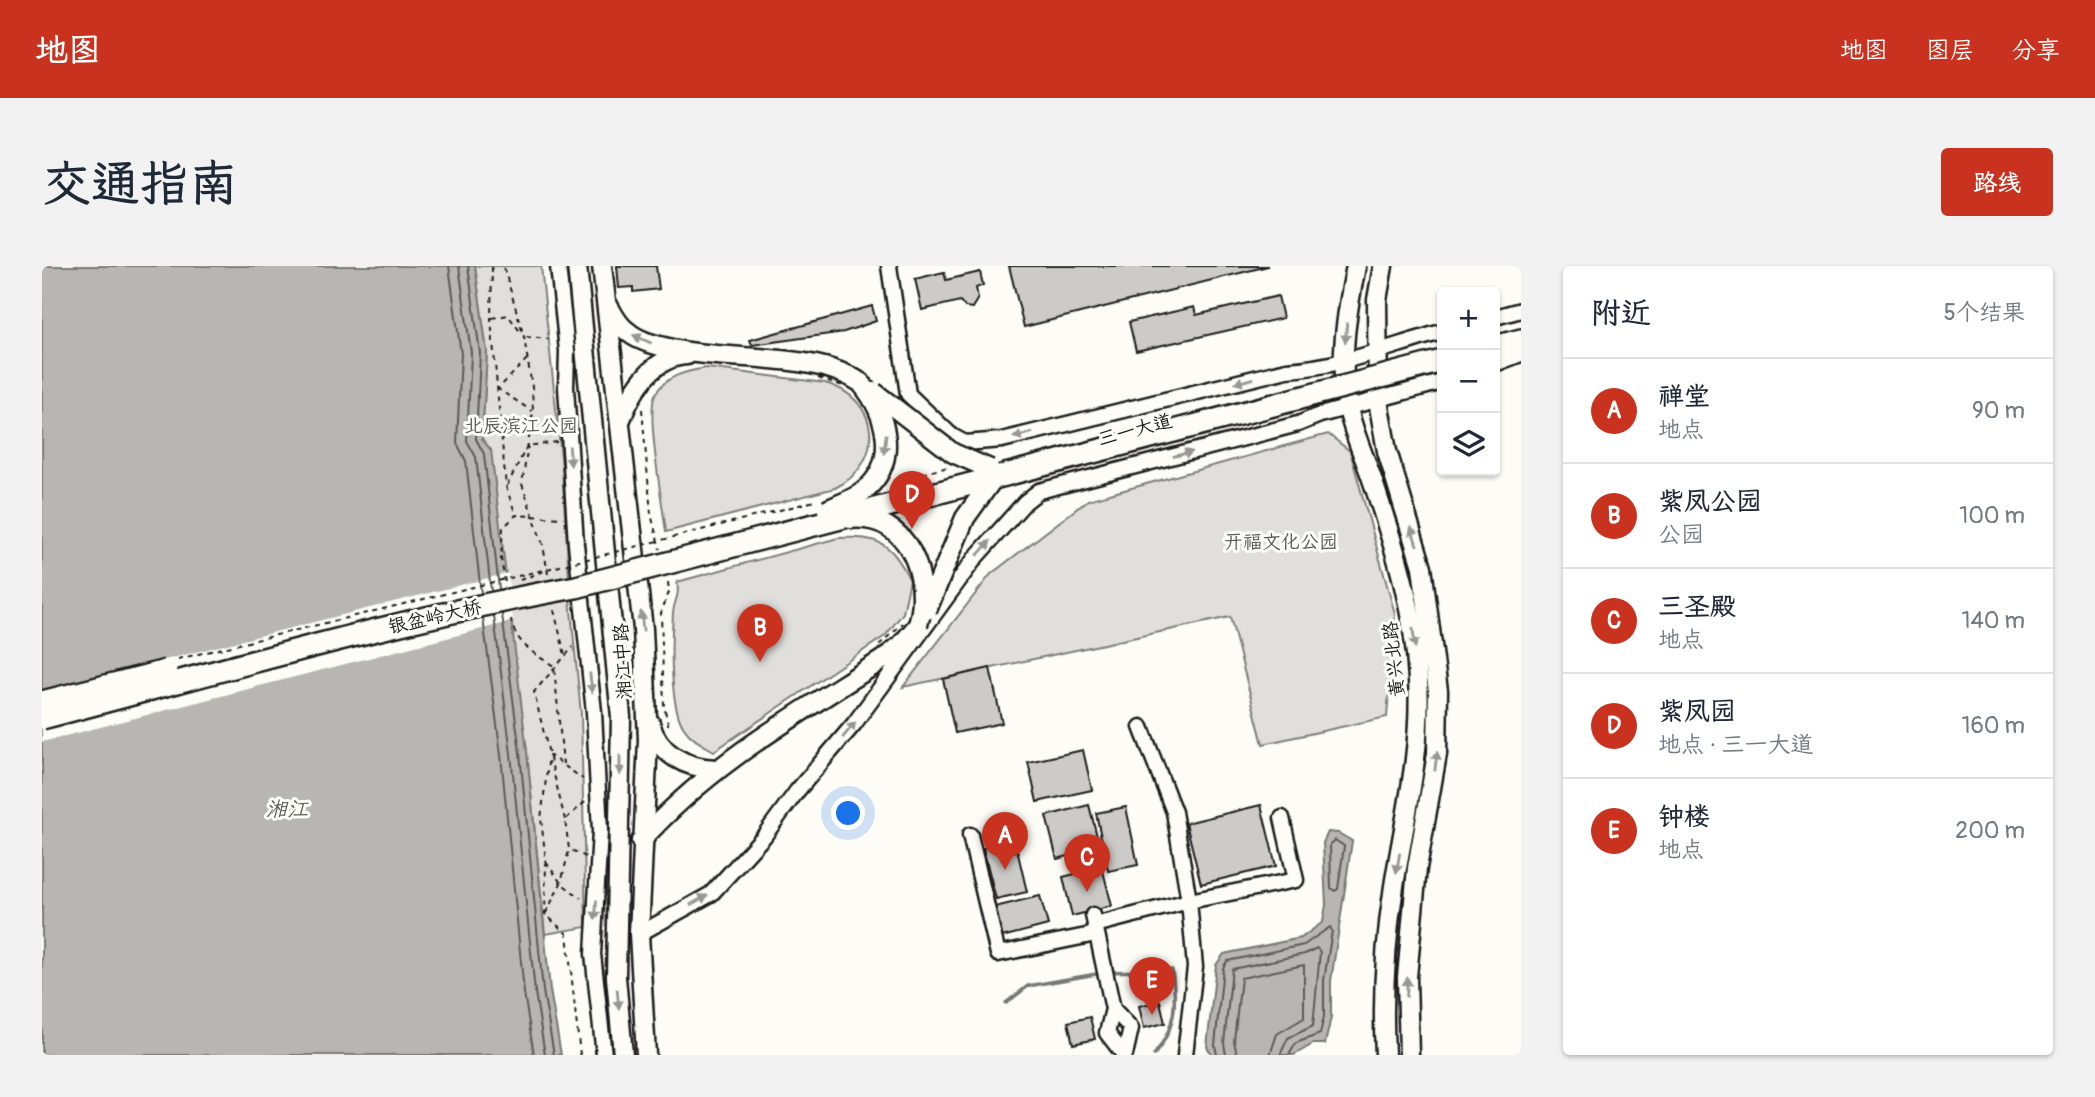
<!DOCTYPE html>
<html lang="zh">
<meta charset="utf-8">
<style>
body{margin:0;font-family:Pangolin,"LXGW WenKai TC",sans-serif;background:#f2f2f3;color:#1f2937}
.controls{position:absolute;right:21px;top:21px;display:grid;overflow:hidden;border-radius:7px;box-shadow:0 2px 5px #0004}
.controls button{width:63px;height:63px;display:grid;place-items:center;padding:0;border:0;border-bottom:2px solid #e0e1e3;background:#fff;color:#1f2937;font:35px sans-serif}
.you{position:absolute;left:807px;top:548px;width:24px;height:24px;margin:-18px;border:5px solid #fff;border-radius:50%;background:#1a73e8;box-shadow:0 0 0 10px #1a73e833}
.badge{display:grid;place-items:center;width:46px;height:46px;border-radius:50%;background:#c8321e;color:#fff;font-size:23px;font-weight:700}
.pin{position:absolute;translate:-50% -58px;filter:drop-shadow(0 2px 4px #0008)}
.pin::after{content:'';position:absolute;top:37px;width:24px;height:21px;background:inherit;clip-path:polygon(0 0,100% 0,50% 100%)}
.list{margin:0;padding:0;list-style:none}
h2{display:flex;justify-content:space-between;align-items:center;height:91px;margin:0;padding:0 28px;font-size:30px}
h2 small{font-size:23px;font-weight:400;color:#747a83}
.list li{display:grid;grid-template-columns:46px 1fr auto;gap:21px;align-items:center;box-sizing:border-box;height:105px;padding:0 28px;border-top:2px solid #e0e1e3}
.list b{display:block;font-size:26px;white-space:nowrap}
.list p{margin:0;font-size:23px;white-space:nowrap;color:#747a83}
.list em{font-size:23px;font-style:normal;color:#747a83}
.icon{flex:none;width:38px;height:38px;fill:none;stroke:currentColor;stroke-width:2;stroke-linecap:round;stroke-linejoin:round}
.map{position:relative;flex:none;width:1479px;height:789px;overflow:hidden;border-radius:7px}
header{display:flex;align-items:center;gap:42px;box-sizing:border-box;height:98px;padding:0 35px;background:#c8321e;color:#fff}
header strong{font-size:33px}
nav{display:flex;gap:38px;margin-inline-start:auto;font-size:24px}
.intro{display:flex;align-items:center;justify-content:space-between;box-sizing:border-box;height:168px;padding:0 42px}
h1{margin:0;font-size:49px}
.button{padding:18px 32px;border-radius:7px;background:#c8321e;color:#fff;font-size:24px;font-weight:700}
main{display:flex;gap:42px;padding:0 42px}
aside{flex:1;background:#fff;border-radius:7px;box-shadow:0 2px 5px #0004}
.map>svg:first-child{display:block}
.green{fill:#e0dfdb;stroke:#7e7e7c;stroke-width:2}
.water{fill:#b7b6b2;stroke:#797876;stroke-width:2}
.pier{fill:#fdfcf7}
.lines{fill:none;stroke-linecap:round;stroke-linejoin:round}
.shore{stroke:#5a5a58;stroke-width:2}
.stream{stroke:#797876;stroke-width:3.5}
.building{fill:#cccbc8;stroke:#1c1c1c;stroke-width:2}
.minor-casing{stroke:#1c1c1c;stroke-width:19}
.major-casing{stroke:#1c1c1c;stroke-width:23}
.highway-casing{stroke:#1c1c1c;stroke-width:26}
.path{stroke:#1c1c1c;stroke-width:2;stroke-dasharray:5 5;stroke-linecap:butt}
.minor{stroke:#fdfcf7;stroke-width:14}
.major{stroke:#fdfcf7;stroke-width:18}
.highway{stroke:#fdfcf7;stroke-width:21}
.major-bridge-casing{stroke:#1c1c1c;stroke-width:23;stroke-linecap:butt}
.highway-bridge-casing{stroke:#1c1c1c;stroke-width:26;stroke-linecap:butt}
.path-bridge{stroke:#1c1c1c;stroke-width:2;stroke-dasharray:5 5;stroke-linecap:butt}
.major-bridge{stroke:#fdfcf7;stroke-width:18}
.highway-bridge{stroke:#fdfcf7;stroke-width:21}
.oneway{fill:#989794}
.labels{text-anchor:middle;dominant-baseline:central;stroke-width:6;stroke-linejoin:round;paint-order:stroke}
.park-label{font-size:19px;fill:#575655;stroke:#fdfcf7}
.street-label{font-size:19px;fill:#1c1c1c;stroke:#fdfcf7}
.water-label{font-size:21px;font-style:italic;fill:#5a5a58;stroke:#fdfcf7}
</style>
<header>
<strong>地图</strong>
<nav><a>地图</a><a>图层</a><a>分享</a></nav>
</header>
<div class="intro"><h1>交通指南</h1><a class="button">路线</a></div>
<main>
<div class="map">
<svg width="1479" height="789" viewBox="0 0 1479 789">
<rect width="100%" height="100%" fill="#fdfcf7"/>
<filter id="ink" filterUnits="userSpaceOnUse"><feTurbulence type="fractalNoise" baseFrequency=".0143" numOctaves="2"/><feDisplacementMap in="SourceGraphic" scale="14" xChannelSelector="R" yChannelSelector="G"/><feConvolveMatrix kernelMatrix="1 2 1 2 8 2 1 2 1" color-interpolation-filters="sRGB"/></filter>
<g filter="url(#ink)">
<!-- green -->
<g class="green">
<path d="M433,0H499L520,201L529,344L539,448L544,661L503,668L485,486L440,173L445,86Z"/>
<path d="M665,102L783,117C839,132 844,197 793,222L624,266C621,241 604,147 613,129C623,109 646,105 665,102Z"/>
<path d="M1286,168L1308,185L1353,348L1345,451L1221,478L1188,351L861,421L949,308L1046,234Z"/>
<path d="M796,272C838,270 849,277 868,314L861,347L843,370L672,485C660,478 649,473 642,462C627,440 629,374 631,347C632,334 638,331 635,316Z"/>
</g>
<!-- water -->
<g class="water">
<path d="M0,0H433L445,86L440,173L449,184L485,486L508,724L519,789H0Z"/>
<path d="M1286,566L1296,567L1310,575L1289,715V751L1283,778H1271L1252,789H1170L1165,781L1174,699L1182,688L1259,672L1281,656L1284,639L1281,577Z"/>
</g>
<!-- pier -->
<path class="pier" d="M466,307L471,355L0,476V425Z"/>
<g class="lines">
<!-- shore -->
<g class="shore">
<path d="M407,0L419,88L415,177L424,195L439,327"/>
<path d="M417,0L429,87L425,175L434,191L449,325"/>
<path d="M426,0L438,87L434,173L442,188L457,323"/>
<path d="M460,348L478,487L501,725L512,789"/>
<path d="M452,350L469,488L493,726L503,789"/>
<path d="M441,352L459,489L482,727L492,789"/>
<path d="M1293,574L1302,580L1296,623L1293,625L1289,622L1288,579Z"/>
<path d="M1175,789L1173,779L1181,702L1185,695L1262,679L1288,661L1290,665L1282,714V750L1278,768L1254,777L1247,789"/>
<path d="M1184,789L1182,777L1190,703L1263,688L1275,682L1278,686L1271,760L1246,772L1238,789"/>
<path d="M1195,789L1192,775L1199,712L1262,699V752L1235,768L1228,789"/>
</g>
<!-- stream -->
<g class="stream">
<path d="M1067,706L1130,704C1135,738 1134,762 1112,789"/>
<path d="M964,737L986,720L1060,707"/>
</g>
</g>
<!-- building -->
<g class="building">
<path d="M575,0H614L617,23L591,26V21L577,22Z"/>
<path d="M967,0H1226L982,61Z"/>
<path d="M902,6L904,14L938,6L941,19L934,22L936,32L930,42L923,41L918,35L880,44L873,13Z"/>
<path d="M1236,30L1241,52L1094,85L1087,56L1152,41L1154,49Z"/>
<path d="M830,40L834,55L802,66L710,79L708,74Z"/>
<path d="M948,402L960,457L913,467L901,413Z"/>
<path d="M1041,484L1050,524L995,536L986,496Z"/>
<path d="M1047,539L1058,582L1015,593L1004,550Z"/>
<path d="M1219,539L1234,600L1159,618L1144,557Z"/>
<path d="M1084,541L1096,599L1066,605L1054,547Z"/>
<path d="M973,575L985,626L954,633L941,582Z"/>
<path d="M1060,601L1070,640L1030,650L1021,611Z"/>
<path d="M998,630L1006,659L960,671L953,641Z"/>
<path d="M1118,735L1123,757L1102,762L1097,740Z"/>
<path d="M1048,751L1053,773L1031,778L1026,756Z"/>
</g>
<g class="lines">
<!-- minor casing -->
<g class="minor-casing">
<g id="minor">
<path d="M516,0L525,85L524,121L534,278L552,446L558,565L551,688L562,789"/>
<path d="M847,0L866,128L910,170L923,177L960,174L1245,104C1299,101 1348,80 1400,66"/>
<path d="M1453,51L1479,44"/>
<path d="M1453,98L1479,88"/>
<path d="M1099,461L1132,546L1147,635L1153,701L1143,789"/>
<path d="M928,569L956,688L1054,668"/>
<path d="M1051,649L1071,743L1065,767L1082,789"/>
<path d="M1053,659L1147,635L1254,614L1240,552"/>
<path d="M597,668L669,628L722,570L755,525L812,458L934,291L983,236L997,225L1256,158L1278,149L1400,116"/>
<path d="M1071,743L1089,762L1083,789"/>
</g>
</g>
<!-- major casing -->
<g class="major-casing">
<g id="major">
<path d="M535,0L579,451L574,711L581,789"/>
<path d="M560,0L601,363L606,474L597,668L604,789"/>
<path d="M1314,0C1305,45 1296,97 1306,142C1311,166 1322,190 1330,213C1352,279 1373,344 1376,414C1380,485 1363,551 1352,620C1343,677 1340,731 1343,789"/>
<path d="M1341,0L1335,34L1336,135L1345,185L1380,301L1396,425L1395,488L1375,602L1365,711L1367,789"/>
<path d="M566,39C571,48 576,59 585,65C597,76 615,79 630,83C686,96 774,85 819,117"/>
<path d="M579,153C591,123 610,91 645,89"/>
<path d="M608,457C616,488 644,502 674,503"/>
<path d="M599,575C666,499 755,449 840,394L859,379L876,359"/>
</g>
</g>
<!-- highway casing -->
<g class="highway-casing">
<path id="highway" d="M1453,81L1479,74"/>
</g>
<!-- path -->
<g class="path">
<path d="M450,1L449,53L464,221L474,249"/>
<path d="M462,2L482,71L490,121L491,146L480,218L501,279L506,308"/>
<path d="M450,52L466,49L480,68"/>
<path d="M484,71L507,73"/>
<path d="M485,93L456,123L490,145"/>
<path d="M600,143L609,248L618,283"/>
<path d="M851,215L906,201"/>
<path d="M465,220L485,180L515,176"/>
<path d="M463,316L459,293L461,262L474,249L518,252"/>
<path d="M626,316L627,326L619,347L622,440L627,462"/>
<path d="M512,344L523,389"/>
<path d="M469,353C473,377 492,388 512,400L521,498"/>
<path d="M543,536L523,554L527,583L544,591"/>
<path d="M523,554L492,426L531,381"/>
<path d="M504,596L519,617L539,632"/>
<path d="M504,647L519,617L527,584"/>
<path d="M538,789L525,668L503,648L504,595L499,553L507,489L541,513"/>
</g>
<!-- minor -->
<use href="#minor" class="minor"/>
<!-- major -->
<use href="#major" class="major"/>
<!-- highway -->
<use href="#highway" class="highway"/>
<!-- major-bridge casing -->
<g class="major-bridge-casing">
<g id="major-bridge">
<path d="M832,126L911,187L948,203"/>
<path d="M785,244C797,238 813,233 823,224C858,194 844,147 819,117"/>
<path d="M808,253C867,247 890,312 876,359"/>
<path d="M885,344L923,252L951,213"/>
</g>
</g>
<!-- highway-bridge casing -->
<g class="highway-bridge-casing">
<g id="highway-bridge">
<path d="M0,436L124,405"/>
<path d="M0,452C177,406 354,353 534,321L1400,95"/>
</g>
</g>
<!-- path-bridge -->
<g class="path-bridge">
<path d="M776,112L804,121"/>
<path d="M514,301L773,235"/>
<path d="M478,314L505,304"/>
<path d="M837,379L861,357"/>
<path d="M136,393L513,301"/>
</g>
<!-- major-bridge -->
<use href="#major-bridge" class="major-bridge"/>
<!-- highway-bridge -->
<use href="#highway-bridge" class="highway-bridge"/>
</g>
<!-- one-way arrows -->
<defs><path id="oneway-solid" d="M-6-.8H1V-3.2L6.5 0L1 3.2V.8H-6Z" transform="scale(1.75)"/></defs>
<g class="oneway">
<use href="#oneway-solid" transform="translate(1304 67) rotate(94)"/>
<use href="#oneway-solid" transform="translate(600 73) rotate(-156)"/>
<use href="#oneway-solid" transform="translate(1202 115) rotate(166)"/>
<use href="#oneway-solid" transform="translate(981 169) rotate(166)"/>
<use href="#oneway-solid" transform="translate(843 178) rotate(96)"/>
<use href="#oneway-solid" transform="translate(1141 188) rotate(-14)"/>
<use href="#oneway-solid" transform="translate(528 190) rotate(86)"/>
<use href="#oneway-solid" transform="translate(1372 270) rotate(-108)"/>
<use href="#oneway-solid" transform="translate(942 282) rotate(-49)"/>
<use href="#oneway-solid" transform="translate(600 355) rotate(-96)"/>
<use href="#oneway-solid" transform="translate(1372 372) rotate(83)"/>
<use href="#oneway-solid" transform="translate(549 417) rotate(83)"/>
<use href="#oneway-solid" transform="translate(807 464) rotate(-50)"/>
<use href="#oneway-solid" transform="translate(1394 495) rotate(-83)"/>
<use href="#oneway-solid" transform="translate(578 499) rotate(90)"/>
<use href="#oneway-solid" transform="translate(1356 597) rotate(100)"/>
<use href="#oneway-solid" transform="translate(657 634) rotate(-29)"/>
<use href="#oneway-solid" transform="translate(554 644) rotate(93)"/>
<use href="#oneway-solid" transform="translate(1365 721) rotate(-88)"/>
<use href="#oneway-solid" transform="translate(576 733) rotate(85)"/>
</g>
</g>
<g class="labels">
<!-- park labels -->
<g class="park-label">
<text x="479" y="160">北辰滨江公园</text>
<text x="1239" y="276">开福文化公园</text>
</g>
<!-- street labels -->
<g class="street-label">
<text transform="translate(1093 164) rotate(-15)">三一大道</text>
<text transform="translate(393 351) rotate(-13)">银盆岭大桥</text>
<text transform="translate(1352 393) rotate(-96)">黄兴北路</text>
<text transform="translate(581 395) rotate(-93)">湘江中路</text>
</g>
<!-- water labels -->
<g class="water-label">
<text x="245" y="543">湘江</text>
</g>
</g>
</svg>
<div class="controls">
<button>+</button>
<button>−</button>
<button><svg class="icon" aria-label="layers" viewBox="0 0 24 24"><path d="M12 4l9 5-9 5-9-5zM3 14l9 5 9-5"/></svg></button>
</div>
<div class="you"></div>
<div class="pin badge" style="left:963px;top:604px">A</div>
<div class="pin badge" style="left:718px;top:396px">B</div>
<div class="pin badge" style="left:1045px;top:626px">C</div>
<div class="pin badge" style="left:870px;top:263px">D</div>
<div class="pin badge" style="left:1110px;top:749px">E</div>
</div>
<aside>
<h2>附近<small>5个结果</small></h2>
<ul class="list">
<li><span class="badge">A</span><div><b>禅堂</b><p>地点</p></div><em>90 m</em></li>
<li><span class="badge">B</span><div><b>紫凤公园</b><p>公园</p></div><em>100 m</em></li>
<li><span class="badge">C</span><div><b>三圣殿</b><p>地点</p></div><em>140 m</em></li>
<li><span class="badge">D</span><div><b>紫凤园</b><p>地点 · 三一大道</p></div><em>160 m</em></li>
<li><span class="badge">E</span><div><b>钟楼</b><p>地点</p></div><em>200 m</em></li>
</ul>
</aside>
</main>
